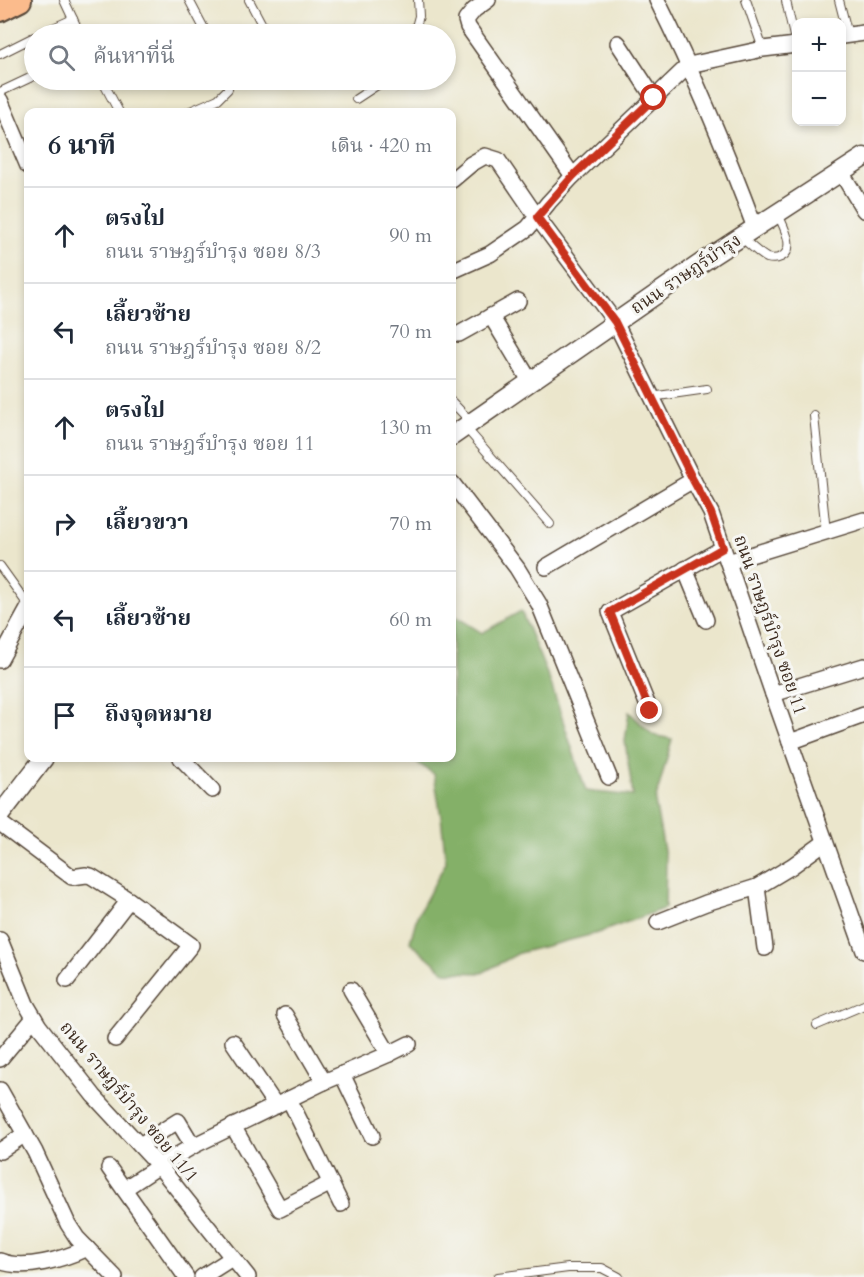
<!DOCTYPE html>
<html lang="th">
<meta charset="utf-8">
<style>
body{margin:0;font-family:Cardo,"Noto Serif Thai",serif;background:#f2f2f3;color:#1f2937}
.controls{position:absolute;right:18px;top:18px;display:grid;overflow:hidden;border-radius:12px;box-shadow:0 3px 9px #0003}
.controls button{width:54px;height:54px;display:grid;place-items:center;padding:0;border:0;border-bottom:2px solid #e0e1e3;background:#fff;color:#1f2937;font:30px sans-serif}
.stop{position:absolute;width:18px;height:18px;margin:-14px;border:4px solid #c8321e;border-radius:50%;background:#fff}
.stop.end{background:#c8321e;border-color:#fff;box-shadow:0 2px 6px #0008}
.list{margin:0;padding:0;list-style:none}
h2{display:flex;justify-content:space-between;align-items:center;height:78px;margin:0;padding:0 24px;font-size:26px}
h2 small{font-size:20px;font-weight:400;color:#747a83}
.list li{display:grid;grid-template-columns:39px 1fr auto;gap:18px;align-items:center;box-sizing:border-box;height:96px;padding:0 24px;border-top:2px solid #e0e1e3}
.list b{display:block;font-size:22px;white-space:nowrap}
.list p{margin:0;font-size:20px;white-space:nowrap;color:#747a83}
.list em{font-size:20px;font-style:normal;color:#747a83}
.icon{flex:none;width:33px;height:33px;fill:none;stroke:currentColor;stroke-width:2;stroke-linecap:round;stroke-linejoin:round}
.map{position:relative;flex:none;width:864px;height:1277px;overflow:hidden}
.search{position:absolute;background:#fff;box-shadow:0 3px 9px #0003;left:24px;top:24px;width:432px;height:66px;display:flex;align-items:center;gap:15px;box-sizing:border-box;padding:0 21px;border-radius:33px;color:#747a83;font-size:22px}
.panel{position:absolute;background:#fff;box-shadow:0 3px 9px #0003;left:24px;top:108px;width:432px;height:654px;border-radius:12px}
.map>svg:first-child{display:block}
.forest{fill:#84b067;stroke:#606d42;stroke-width:1.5}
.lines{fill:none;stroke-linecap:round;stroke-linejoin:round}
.service-casing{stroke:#554638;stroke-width:10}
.minor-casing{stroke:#554638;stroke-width:18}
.tertiary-casing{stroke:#554638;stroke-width:21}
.primary-casing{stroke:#554638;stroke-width:26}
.service{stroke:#fff;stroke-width:8}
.minor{stroke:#fff;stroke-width:15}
.tertiary{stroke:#fff;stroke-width:18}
.primary{stroke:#fbbb8c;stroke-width:22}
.route{stroke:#c8321e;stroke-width:8}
.labels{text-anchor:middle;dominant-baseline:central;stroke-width:6;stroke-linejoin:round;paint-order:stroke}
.street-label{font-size:18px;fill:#3b2a1e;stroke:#f6f6f2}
</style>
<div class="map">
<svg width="864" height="1277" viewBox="0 0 864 1277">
<rect width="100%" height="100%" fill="#f6f6f2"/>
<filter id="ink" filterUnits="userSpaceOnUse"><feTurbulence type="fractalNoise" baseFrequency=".0167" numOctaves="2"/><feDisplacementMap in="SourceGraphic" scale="12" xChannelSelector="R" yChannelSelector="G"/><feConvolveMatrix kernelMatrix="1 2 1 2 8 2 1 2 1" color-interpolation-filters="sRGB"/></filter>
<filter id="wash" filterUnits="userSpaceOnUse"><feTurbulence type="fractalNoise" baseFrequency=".008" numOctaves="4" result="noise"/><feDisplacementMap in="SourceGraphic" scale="24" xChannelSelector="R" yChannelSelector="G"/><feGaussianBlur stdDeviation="1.35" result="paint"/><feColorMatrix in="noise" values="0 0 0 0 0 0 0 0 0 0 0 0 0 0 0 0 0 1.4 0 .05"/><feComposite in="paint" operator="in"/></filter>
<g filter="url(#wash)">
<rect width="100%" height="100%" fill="#ebe6cc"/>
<!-- forest -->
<path class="forest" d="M521,611L550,681L586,791L633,796L625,741L629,712L653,735L672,739L655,802L666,861L665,908L598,933L519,953L482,973L445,972L410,942L417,916L446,862L441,817L434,774L410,758H452V614L482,633Z"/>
</g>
<g filter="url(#ink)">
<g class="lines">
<!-- service casing -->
<g class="service-casing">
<g id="service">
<path d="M64,0L80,34"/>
<path d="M189,0L207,34"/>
<path d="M249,0L267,34"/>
<path d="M746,0L763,49"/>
<path d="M839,0L848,35"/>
<path d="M786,1L796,45"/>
<path d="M40,34L73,19"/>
<path d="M414,34L419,16L418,0"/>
<path d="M0,54L34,37"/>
<path d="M102,80L119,112"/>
<path d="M0,92L34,76"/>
<path d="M356,99L385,80"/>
<path d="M188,112L218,99L228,89V80"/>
<path d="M741,237C748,243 759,254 767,258C771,259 777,259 781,257C797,249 783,226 778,214"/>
<path d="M651,397L707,389"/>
<path d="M452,402L471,422"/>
<path d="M814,416L826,532"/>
<path d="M466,428L550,524"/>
<path d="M0,566L28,605"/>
<path d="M817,1025L864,1005"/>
<path d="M498,1277L568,1268H602L619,1277"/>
</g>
</g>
<!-- minor casing -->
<g class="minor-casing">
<g id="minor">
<path d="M488,0L474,10L466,20L468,27L573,176"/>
<path d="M657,0C694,74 726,150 755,228"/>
<path d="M842,36L864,33"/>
<path d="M618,43L654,98"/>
<path d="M0,100L28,166"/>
<path d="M841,172L864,210"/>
<path d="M452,180L471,164L485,156L498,160L537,217L615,322L693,480L711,513L773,694L864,951"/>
<path d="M452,271L490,254L528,228L549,202L573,176L689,65L763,49L796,45"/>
<path d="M491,316L530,381"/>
<path d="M459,334L518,301"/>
<path d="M452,483L517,568L539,604L609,777"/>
<path d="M728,562L864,520"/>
<path d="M546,567L693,480"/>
<path d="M685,569L706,620"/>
<path d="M0,660L28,609"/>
<path d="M773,694L864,666"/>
<path d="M650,711L610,612L723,548"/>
<path d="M790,742L864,715"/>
<path d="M181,758L212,790"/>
<path d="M0,823L72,877L86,875L91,876L129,900L191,945L115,1039"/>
<path d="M757,887L765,948"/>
<path d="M658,922L706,903L757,887L792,866L825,842"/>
<path d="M0,940L26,1004L39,1026L94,1096L159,1166L248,1277"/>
<path d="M67,980L129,900"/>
<path d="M351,990L389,1054"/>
<path d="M285,1015L324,1082"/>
<path d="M233,1042L276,1106"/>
<path d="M0,1059L34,1018"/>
<path d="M342,1074L372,1136"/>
<path d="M0,1090L35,1152L68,1224L77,1238L115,1277"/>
<path d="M289,1099L341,1204"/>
<path d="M233,1126L280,1209L331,1183"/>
<path d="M140,1145L178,1121L193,1146"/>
<path d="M0,1151L25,1134"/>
<path d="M109,1168L186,1277"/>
<path d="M124,1189L159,1166L193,1146L324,1082L389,1054L409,1044"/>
<path d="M0,1261C24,1271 64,1259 87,1248"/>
<path d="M202,1277L232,1258"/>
</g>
</g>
<!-- tertiary casing -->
<g class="tertiary-casing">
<g id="tertiary">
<path d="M452,436L710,257L864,157"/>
<path d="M0,815L44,758"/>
</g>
</g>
<!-- primary casing -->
<g class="primary-casing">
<path id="primary" d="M0,10L20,0"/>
</g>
<!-- service -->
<use href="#service" class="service"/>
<!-- minor -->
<use href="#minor" class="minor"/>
<!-- tertiary -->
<use href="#tertiary" class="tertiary"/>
<!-- primary -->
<use href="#primary" class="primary"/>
</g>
</g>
<g class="lines" filter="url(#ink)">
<!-- route -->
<path class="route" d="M650,711L610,612L723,548L711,513L693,480L615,322L537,217L573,176L654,98"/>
</g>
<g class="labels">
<!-- street labels -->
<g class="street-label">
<text transform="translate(686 274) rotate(-34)">ถนน ราษฎร์บำรุง</text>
<text transform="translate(770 625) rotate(71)">ถนน ราษฎร์บำรุง ซอย 11</text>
<text transform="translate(129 1102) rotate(50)">ถนน ราษฎร์บำรุง ซอย 11/1</text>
</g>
</g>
</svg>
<div class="controls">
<button>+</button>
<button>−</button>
</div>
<div class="stop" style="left:654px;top:98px"></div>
<div class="stop end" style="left:650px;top:711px"></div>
<div class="search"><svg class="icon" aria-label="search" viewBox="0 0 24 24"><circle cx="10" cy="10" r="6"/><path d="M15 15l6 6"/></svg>ค้นหาที่นี่</div>
<section class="panel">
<h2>6 นาที<small>เดิน · 420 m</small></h2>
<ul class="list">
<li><svg class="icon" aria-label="ahead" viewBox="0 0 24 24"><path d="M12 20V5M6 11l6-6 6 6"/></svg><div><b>ตรงไป</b><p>ถนน ราษฎร์บำรุง ซอย 8/3</p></div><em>90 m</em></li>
<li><svg class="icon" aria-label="left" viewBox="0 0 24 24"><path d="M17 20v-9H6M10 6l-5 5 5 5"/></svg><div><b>เลี้ยวซ้าย</b><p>ถนน ราษฎร์บำรุง ซอย 8/2</p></div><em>70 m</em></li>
<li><svg class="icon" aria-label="ahead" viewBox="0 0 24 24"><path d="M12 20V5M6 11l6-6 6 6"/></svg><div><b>ตรงไป</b><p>ถนน ราษฎร์บำรุง ซอย 11</p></div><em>130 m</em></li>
<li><svg class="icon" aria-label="right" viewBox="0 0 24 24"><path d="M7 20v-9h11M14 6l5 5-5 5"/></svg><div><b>เลี้ยวขวา</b></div><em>70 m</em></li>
<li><svg class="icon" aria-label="left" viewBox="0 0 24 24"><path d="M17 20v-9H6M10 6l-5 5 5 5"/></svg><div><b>เลี้ยวซ้าย</b></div><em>60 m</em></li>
<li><svg class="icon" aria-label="arrive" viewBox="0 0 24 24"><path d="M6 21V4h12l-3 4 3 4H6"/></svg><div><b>ถึงจุดหมาย</b></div></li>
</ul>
</section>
</div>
